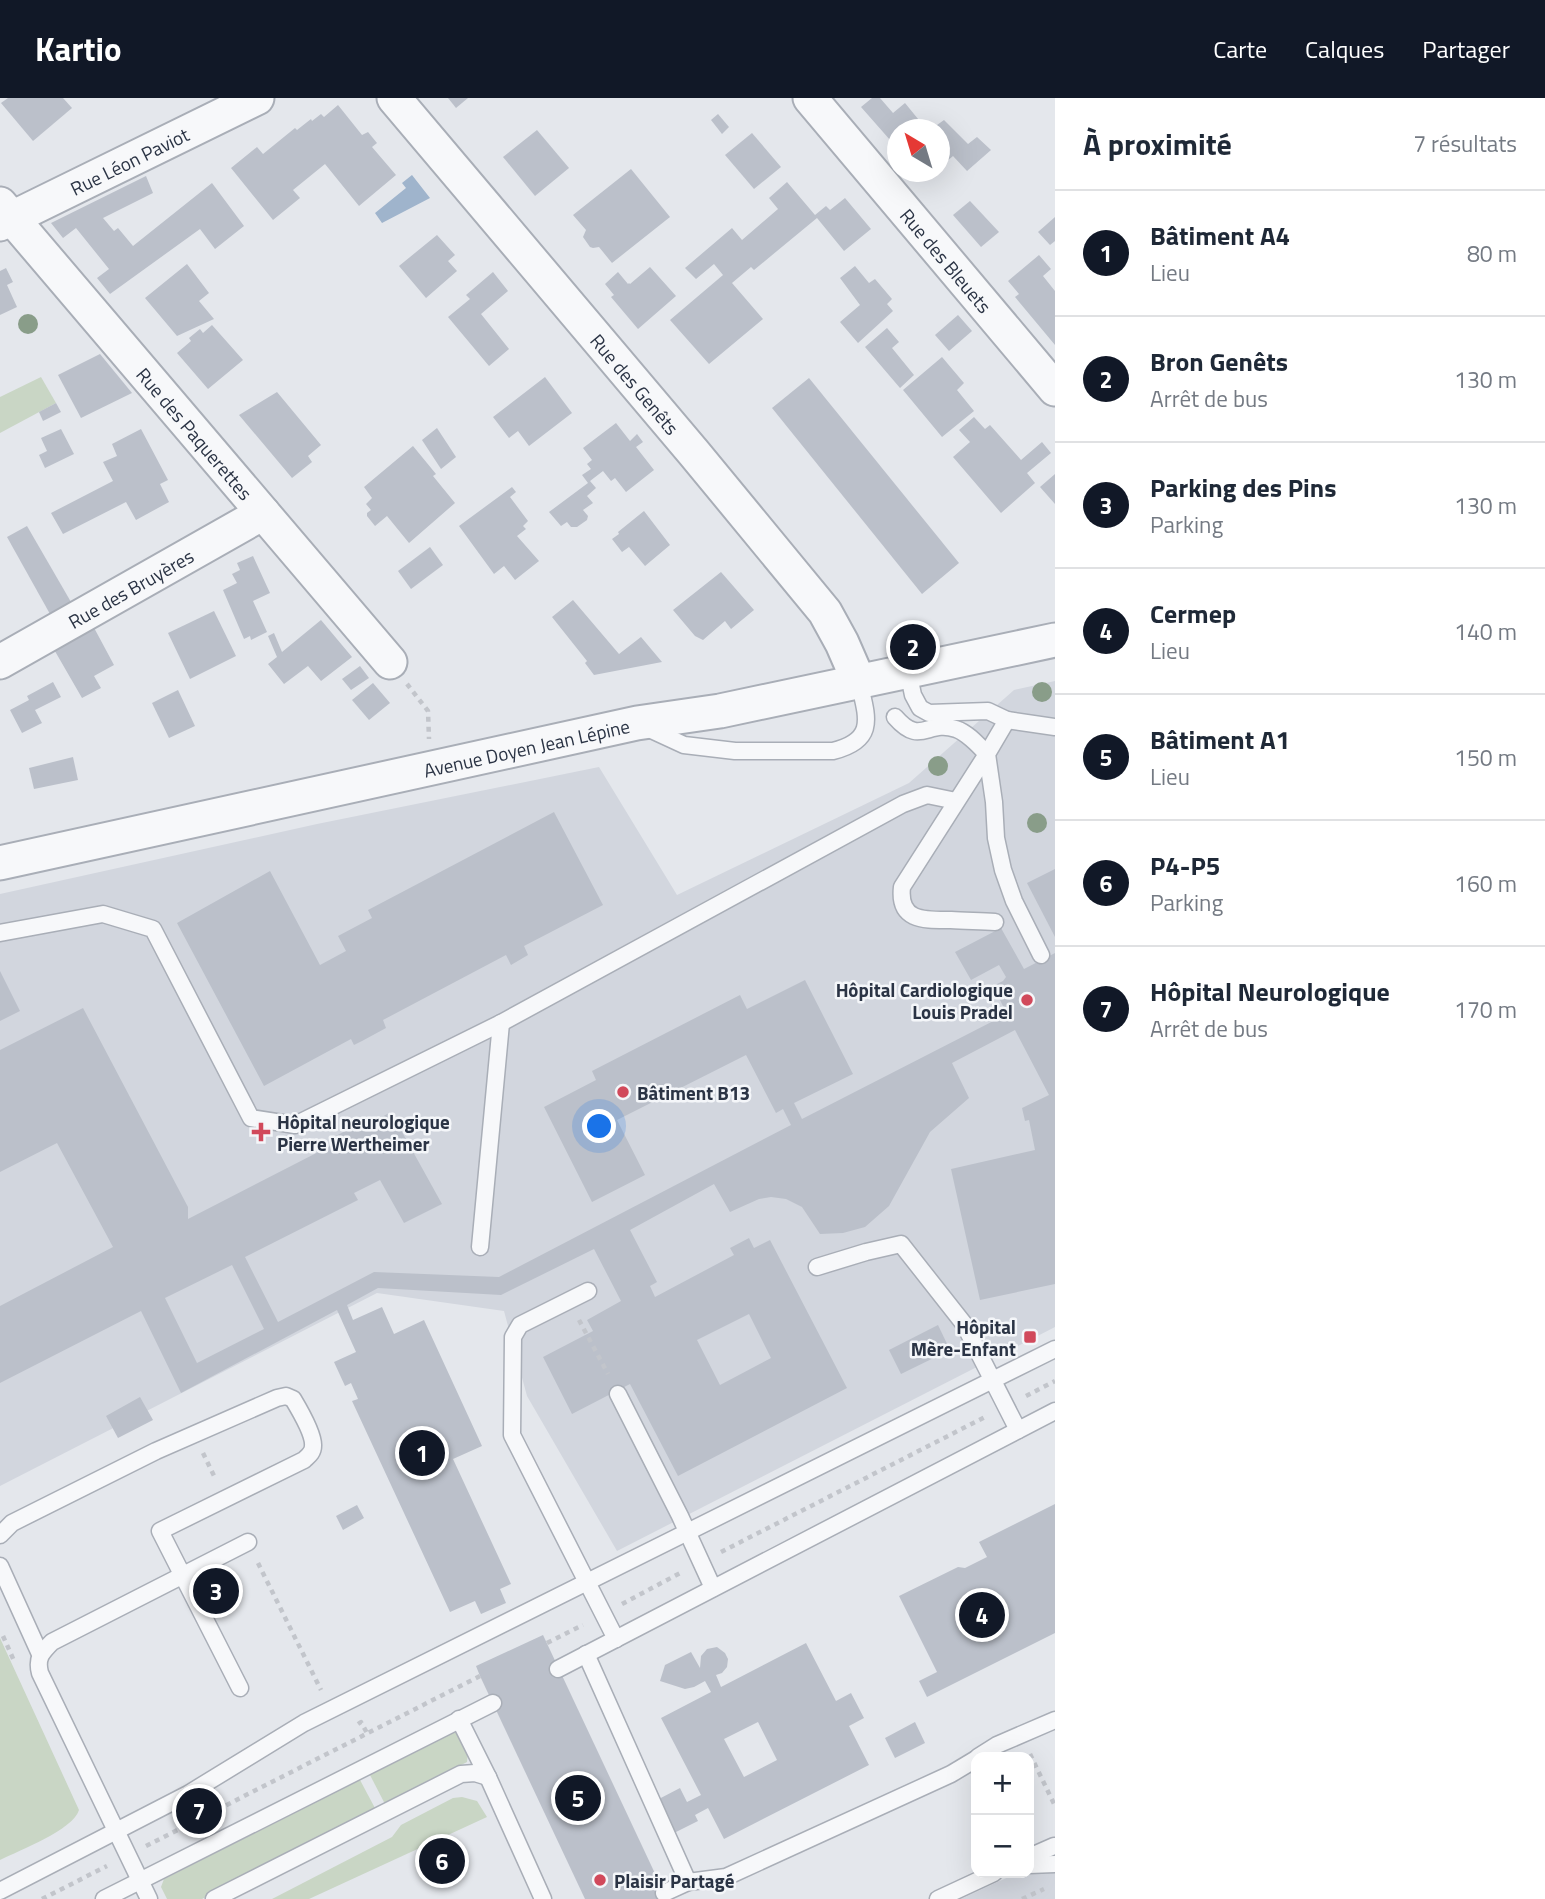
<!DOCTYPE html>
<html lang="fr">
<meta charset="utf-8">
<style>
body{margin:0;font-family:"Titillium Web",sans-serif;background:#f6f6f7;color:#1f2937}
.controls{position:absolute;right:21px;bottom:21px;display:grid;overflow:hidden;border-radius:14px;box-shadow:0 7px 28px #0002}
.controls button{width:63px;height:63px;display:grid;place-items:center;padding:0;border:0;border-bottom:2px solid #e0e1e3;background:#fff;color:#1f2937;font:35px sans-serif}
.compass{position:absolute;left:887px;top:21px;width:63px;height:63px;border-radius:50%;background:#fff;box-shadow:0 7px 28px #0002;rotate:322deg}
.you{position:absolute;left:600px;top:1029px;width:24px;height:24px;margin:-18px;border:5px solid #fff;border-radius:50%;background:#1a73e8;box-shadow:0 0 0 10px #1a73e833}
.badge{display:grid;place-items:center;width:46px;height:46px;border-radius:50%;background:#111827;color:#fff;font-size:23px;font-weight:700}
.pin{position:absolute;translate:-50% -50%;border:4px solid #fff;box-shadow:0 2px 7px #0006}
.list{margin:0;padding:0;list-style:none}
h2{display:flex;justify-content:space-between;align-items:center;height:91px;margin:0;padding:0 28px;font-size:30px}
h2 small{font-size:23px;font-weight:400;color:#747a83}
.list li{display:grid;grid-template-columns:46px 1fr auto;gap:21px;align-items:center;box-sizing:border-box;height:126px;padding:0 28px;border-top:2px solid #e0e1e3}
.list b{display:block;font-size:26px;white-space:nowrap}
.list p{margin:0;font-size:23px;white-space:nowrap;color:#747a83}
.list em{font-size:23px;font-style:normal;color:#747a83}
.map{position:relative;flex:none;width:1055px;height:1801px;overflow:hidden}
header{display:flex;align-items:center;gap:42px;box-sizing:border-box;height:98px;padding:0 35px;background:#111827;color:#fff}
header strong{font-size:33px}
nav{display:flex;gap:38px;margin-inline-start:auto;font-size:24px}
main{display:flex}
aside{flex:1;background:#fff}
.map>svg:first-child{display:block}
.built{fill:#d2d6de}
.green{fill:#c9d6c5}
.water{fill:#9fb4cc}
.building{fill:#bbc0ca;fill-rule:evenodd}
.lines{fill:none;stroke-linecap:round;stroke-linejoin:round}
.lane-casing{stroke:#a9aeb7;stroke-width:19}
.street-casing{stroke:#a9aeb7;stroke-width:37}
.path{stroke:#c2c5cb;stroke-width:4.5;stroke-dasharray:5 5;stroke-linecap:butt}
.lane{stroke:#f7f8fa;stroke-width:16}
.street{stroke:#f7f8fa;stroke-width:33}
.tree{fill:#899d89}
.poi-dot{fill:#d1495b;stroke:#f4f6f9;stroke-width:2.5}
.labels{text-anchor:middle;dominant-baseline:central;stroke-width:5;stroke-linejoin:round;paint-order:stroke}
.street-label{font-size:19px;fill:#2b3445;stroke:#f4f6f9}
.poi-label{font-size:19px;font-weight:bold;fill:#2b3445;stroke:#f4f6f9;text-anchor:start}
</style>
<header>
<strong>Kartio</strong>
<nav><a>Carte</a><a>Calques</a><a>Partager</a></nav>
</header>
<main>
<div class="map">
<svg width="1055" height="1801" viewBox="0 0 1055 1801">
<rect width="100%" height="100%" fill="#e4e7ec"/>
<!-- built -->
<g class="built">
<path d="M1055,583V1229L617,1453L527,1298L504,1213L377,1195L0,1388V796L317,726L599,669L677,797L909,685L1014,592Z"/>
<path d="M1055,1757V1801H961L1017,1775H1029V1769Z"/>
</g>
<!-- green -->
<g class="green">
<path d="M41,279L56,305L0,335V299Z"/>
<path d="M0,1540L79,1712C73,1732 20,1752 0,1762Z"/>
<path d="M451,1634L457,1635L468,1654L467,1664L385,1706L370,1677Z"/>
<path d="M360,1682L376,1712L202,1801H167L161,1789L164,1781Z"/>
<path d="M462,1699L477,1703L487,1719L309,1801H272L392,1739L401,1727L453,1700Z"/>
</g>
<!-- water -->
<path class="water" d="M412,77L430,100L382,125L375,115L406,90L402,85Z"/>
<!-- building -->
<g class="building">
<path d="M8,0H63L72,10L33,43L1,5Z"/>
<path d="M448,0H468L456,10Z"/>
<path d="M872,0H880L893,15L905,5L927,32H898V51L861,9Z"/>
<path d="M338,7L362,37L368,34L377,45L372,49L396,77L359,108L325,66L293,92L300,100L273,122L231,70L257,49L263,56L295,30L297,32L311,21L312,23L321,16L324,19Z"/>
<path d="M718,16L729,29L722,36L711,22Z"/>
<path d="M944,22L968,46L977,39L991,52L967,73L953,58L940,69V32H930Z"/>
<path d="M537,32L569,70L535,98L503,59Z"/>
<path d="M752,35L781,69L754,91L725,57Z"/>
<path d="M631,71L670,119L612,165L599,149L593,150L590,149L583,139L586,132L573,117Z"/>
<path d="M146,78L153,95L103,120L114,133L118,130L133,148L212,85L244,128L215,151L200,131L110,196L97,180L109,171L76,130L63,140L51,125Z"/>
<path d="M787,84L815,117L826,108L830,112L845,100L871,131L844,153L817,120L754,172L751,169L732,185L763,221L709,266L670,222L723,177L714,166L696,181L685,170L732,130L742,142L778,111L769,100Z"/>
<path d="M970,103L999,134L981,149L953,117Z"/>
<path d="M1055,119V143L1050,147L1038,134Z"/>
<path d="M437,137L455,157L448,163L457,173L426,200L399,168Z"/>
<path d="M1039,157L1051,171L1043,178L1055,193V247L1015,199L1019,196L1008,183Z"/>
<path d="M187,166L209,195L199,203L214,221L177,238L145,200Z"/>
<path d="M855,168L869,185L875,181L892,201L887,206L893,213L858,245L840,224L860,207L840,180Z"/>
<path d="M650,169L676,198L638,231L611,199L614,197L605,186L618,174L628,186L629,185L630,186Z"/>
<path d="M6,170L13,184L7,187L17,209L0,217V173Z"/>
<path d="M493,174L508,193L481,216L509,251L489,268L448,219L470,201L466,197Z"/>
<path d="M958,217L972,233L949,253L935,237Z"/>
<path d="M212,227L243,262L208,291L177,255L191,243L189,240L200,231L203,235Z"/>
<path d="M887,230L899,244L892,250L914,277L900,290L865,249Z"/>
<path d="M100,256L132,295L81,320L58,277Z"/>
<path d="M942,259L964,285L957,292L974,313L942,339L903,292Z"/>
<path d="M545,279L572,315L529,348L518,333L509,340L493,319Z"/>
<path d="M809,280L959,465L922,496L772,310Z"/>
<path d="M277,294L321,347L308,358L312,364L292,380L239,317Z"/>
<path d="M56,305L61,314L43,323L39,314Z"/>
<path d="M974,319L985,331L990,327L1021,362L1042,344L1051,355L1027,375L1035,385L1001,415L953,359L970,344L959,332Z"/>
<path d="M616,325L630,343L637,336L643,344L636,349L654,372L626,394L615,380L611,383L603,373L590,383L596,390L587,398L593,405L583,412L588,418L587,422L577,429H571L567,424L561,428L549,414L588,385L582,377L591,371L587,366L592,362L583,350Z"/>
<path d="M437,330L456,359L441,371L422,342Z"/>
<path d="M61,331L74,356L45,370L39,357L47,353L41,340Z"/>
<path d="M141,331L168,382L160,386L169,404L136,422L126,404L63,436L51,415L113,383L103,364L117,358L112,346Z"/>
<path d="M413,348L436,376L433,378L455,405L409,445L387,418L375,428L367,418V415L371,412L366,406L372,400L364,389Z"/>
<path d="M1055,376V406L1040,389Z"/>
<path d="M512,389L516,394L510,399L528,423L523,428L526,431L517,438L539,463L515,482L504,468L494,476L459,428Z"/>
<path d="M644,413L670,447L645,468L629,449L622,454L612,441L619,436L618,434Z"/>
<path d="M27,428L71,504L50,516L7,439Z"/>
<path d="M430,449L443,467L411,491L398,473Z"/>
<path d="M253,458L270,495L253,503L267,534L251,542L250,538L244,541L223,492L237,485L232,476L240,472L237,465Z"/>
<path d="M721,474L754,512L731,531L725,523L703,542L695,538L673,512Z"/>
<path d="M573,502L619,556L641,539L662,564L594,577L585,565L587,563L552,519Z"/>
<path d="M214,513L236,558L190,581L168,535Z"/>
<path d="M321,522L352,559L321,583L308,568L284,586L268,566L277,559L268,538L274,535L282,554Z"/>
<path d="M92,526L114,567L94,578L101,590L82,600L52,548Z"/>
<path d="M360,568L369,580L351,592L342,581Z"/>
<path d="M53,584L61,599L35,612L42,625L22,635L10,612L29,602L27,598Z"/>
<path d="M373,585L390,605L369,622L352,602Z"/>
<path d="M178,592L195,628L169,640L152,605Z"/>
<path d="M73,659L78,682L34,691L29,670Z"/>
<path d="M554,714L603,807L524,848L528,857L511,867L506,857L383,922L386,930L362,943L354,947L351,941L264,988L177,825L270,773L320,867L346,853L338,838L372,820L368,812Z"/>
<path d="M1055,771V839L1027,785Z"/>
<path d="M1001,830L1024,871L1055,855V1186L980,1202L951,1071L1035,1052L1029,1022L1025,1023L1022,1010L1049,997L1015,932L952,965L969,1000L930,1034L889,1108L865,1129L843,1135L820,1136L802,1109L786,1101L771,1099L759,1101L730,1114L714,1086L630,1132L657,1184L650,1188L655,1199L734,1157L730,1150L749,1140L754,1150L770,1142L847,1290L678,1378L630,1286L572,1316L543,1259L593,1233L587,1222L621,1203L594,1151L501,1197L378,1190L347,1207L353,1222L382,1209L394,1236L424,1222L482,1348L453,1361L511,1486L500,1491L506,1505L481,1516L475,1503L450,1514L352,1303L358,1301L351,1285L345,1288L334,1264L356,1254L337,1212L181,1295L141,1213L0,1285V1208L113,1149L57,1045L0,1074V952L83,910L188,1109V1121L332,1047L330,1041L351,1030L354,1034L391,1014L442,1106L404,1125L380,1082L354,1095L358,1102L245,1159L278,1224L374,1174L499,1179L791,1027L783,1011L776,1015L746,957L617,1022L645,1077L592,1104L544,1009L596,982L592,973L740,897L747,911L805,882L853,976L794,1005L802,1021L1007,916L993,888L1003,883L1006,879L999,867L971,882L955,854ZM232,1167L264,1231L197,1265L165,1200ZM749,1216L771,1260L720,1287L697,1242Z"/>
<path d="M0,873L20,913L0,923Z"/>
<path d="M938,1227L950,1252L901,1276L889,1252Z"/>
<path d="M140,1299L153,1322L118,1340L106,1318Z"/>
<path d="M1055,1406V1535L927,1599L919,1583L937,1574L899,1498L958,1469L965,1470L987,1459L979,1444Z"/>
<path d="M357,1407L364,1420L343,1432L336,1418Z"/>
<path d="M543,1537L667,1801H585L480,1578L476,1568Z"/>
<path d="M806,1545L836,1603L851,1595L864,1620L849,1628L869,1667L724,1741L708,1710L695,1717L698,1723L672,1736L655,1703L680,1690L687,1704L701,1697L661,1620L711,1594L705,1583L694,1589L685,1591L660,1583L665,1567L691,1554L700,1570L701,1558L707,1551L717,1549L725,1555L728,1561L727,1569L722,1575L716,1577L721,1589ZM758,1624L777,1662L744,1679L724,1641Z"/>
<path d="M915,1624L925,1645L895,1660L885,1640Z"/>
</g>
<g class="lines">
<!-- lane casing -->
<g class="lane-casing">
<g id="lane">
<path d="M908,573L913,597L920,610L929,615L988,613L1007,622L1055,629"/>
<path d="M895,619C921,649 927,621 956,631C968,635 978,647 987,656L902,789C898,824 925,822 951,822C965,823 980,823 995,824"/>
<path d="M1007,622L987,656L994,704L996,740L1003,772L1014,803L1041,857"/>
<path d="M645,629L684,647L735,653H833C877,642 867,619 859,584"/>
<path d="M0,835L103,816L153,831L251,1020L295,1027L501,925L903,706L927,697L956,703"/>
<path d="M480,1149L501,925"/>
<path d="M817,1169L866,1154L901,1146L964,1226L1018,1332"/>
<path d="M588,1193L520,1227L513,1239L512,1337L616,1541"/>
<path d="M618,1296L680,1418L713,1490"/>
<path d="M0,1437L12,1425L156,1353L277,1300L286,1298L293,1301C299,1311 314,1337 313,1348C313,1355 308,1358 304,1362L160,1433L240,1590"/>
<path d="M0,1468L40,1556"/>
<path d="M586,1556L688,1784"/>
<path d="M558,1571L1055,1313"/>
<path d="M459,1621L488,1679L543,1801"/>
<path d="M978,1659L997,1647L1055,1622"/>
<path d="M1029,1759L1054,1748"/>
<path d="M1029,1767L1055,1766"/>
<path d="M0,1793L188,1696L304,1625L1055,1251"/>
<path d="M664,1795L688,1784L726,1779L951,1676L976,1661"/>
<path d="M104,1801L493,1605"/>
<path d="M149,1801L40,1575C36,1560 42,1554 52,1544L248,1444"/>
<path d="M214,1801L461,1676L475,1675L488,1679"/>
<path d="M938,1801L994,1775"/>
</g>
</g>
<!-- street casing -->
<g class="street-casing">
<g id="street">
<path id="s1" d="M394,0L694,355L825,514L842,545L859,584"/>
<path id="s2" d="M810,0L1055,291"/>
<path id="s3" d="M0,106L390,564"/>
<path id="s4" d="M0,126L257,0"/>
<path id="s5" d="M0,564L263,415"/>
<path id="s6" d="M0,765L637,625L720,613L1055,542"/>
</g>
</g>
<!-- path -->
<g class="path">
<path d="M407,586L428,613L429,641"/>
<path d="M579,1222L608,1276"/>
<path d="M1026,1298L1055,1283"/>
<path d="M203,1355L216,1382"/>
<path d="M721,1454L987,1318"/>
<path d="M258,1465L321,1592"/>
<path d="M622,1506L682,1474"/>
<path d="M3,1538L15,1565"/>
<path d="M547,1545L583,1527"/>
<path d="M358,1626L361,1624L367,1635"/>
<path d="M1030,1656L1055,1708"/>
<path d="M146,1748L480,1578"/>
<path d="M42,1801L107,1768"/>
<path d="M1022,1801L1044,1791"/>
</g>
<!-- lane -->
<use href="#lane" class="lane"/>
<!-- street -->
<use href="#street" class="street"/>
</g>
<!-- trees -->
<g class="tree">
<circle cx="28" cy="226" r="10"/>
<circle cx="1042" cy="594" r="10"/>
<circle cx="938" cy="668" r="10"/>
<circle cx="1037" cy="725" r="10"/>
</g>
<!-- markers -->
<g class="poi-dot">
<circle cx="1027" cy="902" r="7"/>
<circle cx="623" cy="994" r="7"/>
<path d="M257.5 1023.5h7v7h7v7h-7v7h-7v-7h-7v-7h7z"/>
<rect x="1023" y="1232" width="14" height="14" rx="3.5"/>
<circle cx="600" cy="1782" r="7"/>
</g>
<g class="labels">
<!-- street labels -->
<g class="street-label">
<text stroke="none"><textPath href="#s4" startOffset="144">Rue Léon Paviot</textPath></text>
<text stroke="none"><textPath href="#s2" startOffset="212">Rue des Bleuets</textPath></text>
<text stroke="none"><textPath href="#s1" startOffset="374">Rue des Genêts</textPath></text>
<text stroke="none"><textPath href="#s3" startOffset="301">Rue des Paquerettes</textPath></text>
<text stroke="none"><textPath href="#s5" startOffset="150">Rue des Bruyères</textPath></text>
<text stroke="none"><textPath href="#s6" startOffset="539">Avenue Doyen Jean Lépine</textPath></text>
</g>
<!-- poi labels -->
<g class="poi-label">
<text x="1013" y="891" text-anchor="end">Hôpital Cardiologique<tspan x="1013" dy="22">Louis Pradel</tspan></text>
<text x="637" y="994">Bâtiment B13</text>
<text x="277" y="1023">Hôpital neurologique<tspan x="277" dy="22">Pierre Wertheimer</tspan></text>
<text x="1016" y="1228" text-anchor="end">Hôpital<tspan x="1016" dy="22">Mère-Enfant</tspan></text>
<text x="614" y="1782">Plaisir Partagé</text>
</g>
</g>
</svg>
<div class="controls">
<button>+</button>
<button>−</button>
</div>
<svg class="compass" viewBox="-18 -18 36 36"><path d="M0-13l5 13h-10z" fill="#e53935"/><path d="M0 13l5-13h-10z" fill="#747a83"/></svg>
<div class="you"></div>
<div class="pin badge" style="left:422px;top:1355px">1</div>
<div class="pin badge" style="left:913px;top:549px">2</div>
<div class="pin badge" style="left:216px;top:1493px">3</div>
<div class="pin badge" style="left:982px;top:1517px">4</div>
<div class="pin badge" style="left:578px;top:1700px">5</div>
<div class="pin badge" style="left:442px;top:1763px">6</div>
<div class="pin badge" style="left:199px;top:1713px">7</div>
</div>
<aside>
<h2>À proximité<small>7 résultats</small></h2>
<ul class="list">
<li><span class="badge">1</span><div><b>Bâtiment A4</b><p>Lieu</p></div><em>80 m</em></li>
<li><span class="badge">2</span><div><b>Bron Genêts</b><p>Arrêt de bus</p></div><em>130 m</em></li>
<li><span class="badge">3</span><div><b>Parking des Pins</b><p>Parking</p></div><em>130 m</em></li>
<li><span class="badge">4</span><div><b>Cermep</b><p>Lieu</p></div><em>140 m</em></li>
<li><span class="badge">5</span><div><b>Bâtiment A1</b><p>Lieu</p></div><em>150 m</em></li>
<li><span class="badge">6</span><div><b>P4-P5</b><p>Parking</p></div><em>160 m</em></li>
<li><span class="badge">7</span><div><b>Hôpital Neurologique</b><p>Arrêt de bus</p></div><em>170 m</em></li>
</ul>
</aside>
</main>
